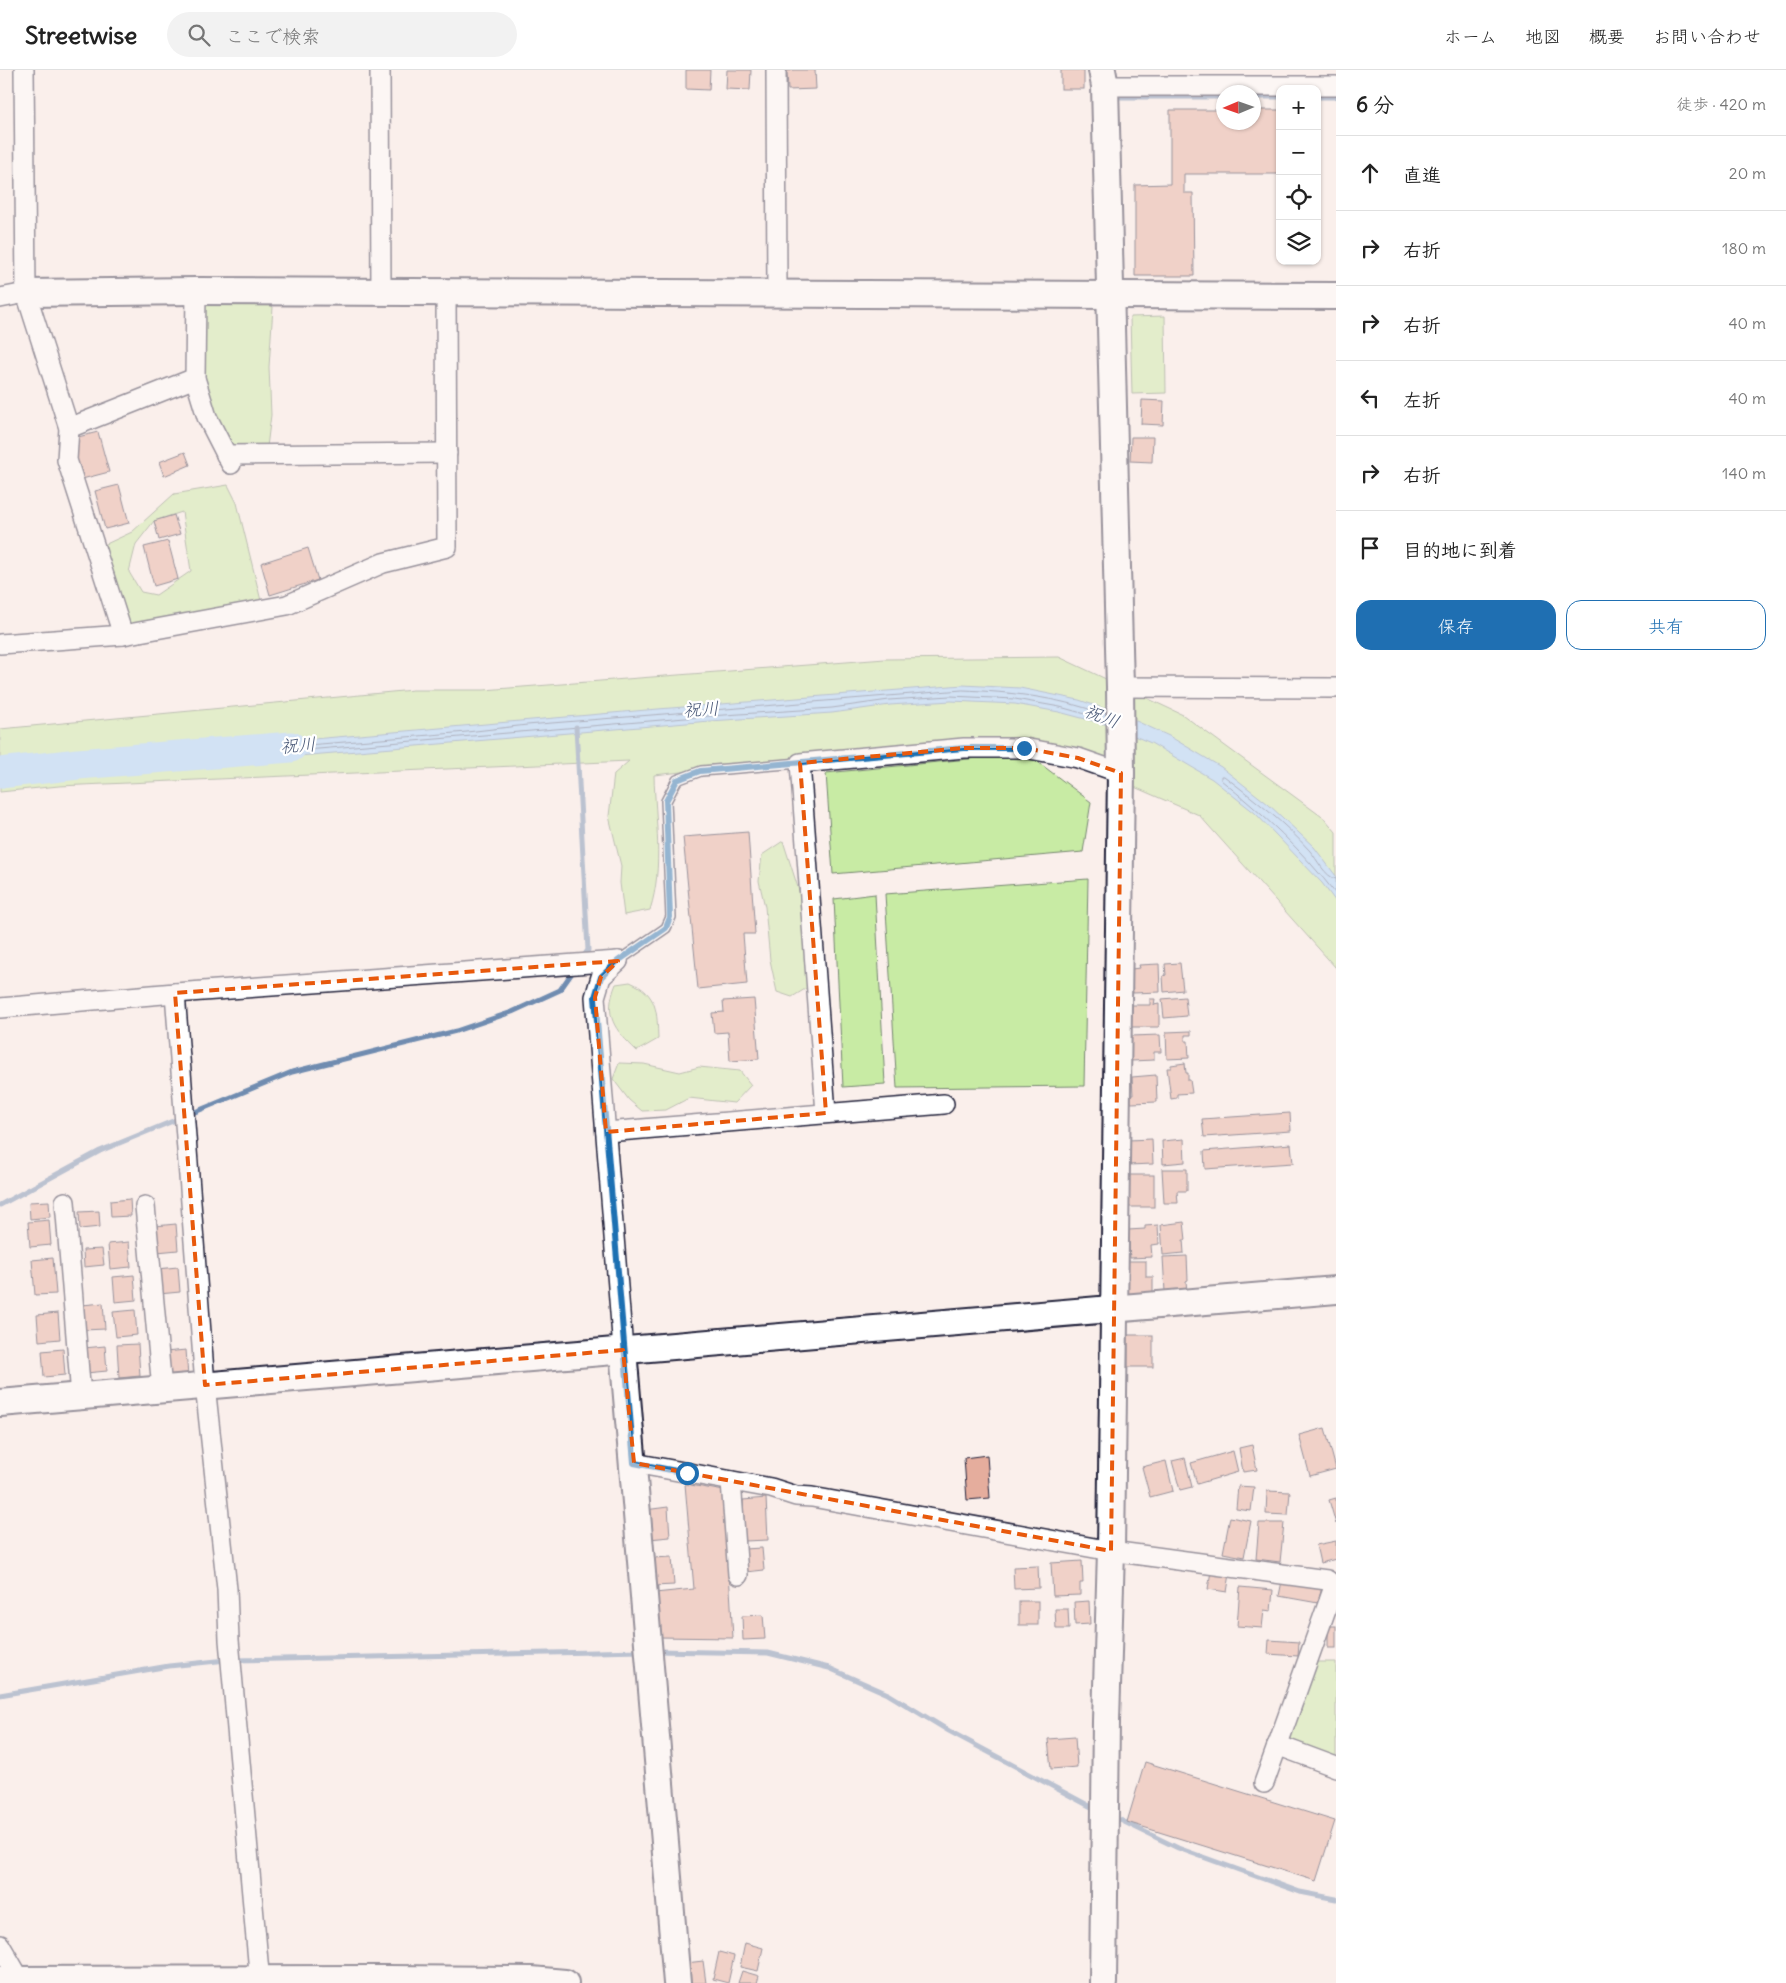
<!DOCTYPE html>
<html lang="ja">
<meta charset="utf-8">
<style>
body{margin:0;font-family:Delius,"Klee One",sans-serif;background:#f2f2f2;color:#222}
.controls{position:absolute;right:15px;top:15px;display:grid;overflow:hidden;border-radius:10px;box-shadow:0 1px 4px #0004}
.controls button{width:45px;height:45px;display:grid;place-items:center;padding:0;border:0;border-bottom:1px solid #e0e0e0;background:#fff;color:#222;font:25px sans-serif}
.compass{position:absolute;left:1216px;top:15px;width:45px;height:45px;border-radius:50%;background:#fff;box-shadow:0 1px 4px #0004;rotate:268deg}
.stop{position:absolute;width:15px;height:15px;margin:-11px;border:4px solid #1f6fb2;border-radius:50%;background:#fff}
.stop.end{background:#1f6fb2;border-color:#fff;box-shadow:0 1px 5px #0008}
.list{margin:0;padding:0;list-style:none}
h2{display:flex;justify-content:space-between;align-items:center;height:65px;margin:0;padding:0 20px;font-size:21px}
h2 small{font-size:16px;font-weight:400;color:#767676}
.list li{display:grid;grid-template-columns:32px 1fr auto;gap:15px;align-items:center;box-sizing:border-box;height:75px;padding:0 20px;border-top:1px solid #e0e0e0}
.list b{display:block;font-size:19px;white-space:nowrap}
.list em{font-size:16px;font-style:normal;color:#767676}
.actions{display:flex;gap:10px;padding:15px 20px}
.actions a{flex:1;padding:11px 0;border:1px solid #1f6fb2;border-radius:15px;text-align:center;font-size:18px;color:#1f6fb2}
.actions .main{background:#1f6fb2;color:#fff}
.icon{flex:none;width:28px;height:28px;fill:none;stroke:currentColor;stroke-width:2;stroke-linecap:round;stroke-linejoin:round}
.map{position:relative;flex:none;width:1336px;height:1913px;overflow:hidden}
header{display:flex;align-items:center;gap:30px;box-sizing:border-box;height:70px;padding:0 25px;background:#fff;border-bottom:1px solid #e0e0e0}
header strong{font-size:24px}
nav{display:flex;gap:28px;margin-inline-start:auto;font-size:18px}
.search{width:350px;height:45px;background:#f2f2f2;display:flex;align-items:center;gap:12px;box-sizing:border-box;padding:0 18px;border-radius:28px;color:#767676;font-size:19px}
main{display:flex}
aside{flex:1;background:#fff}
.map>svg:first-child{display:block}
.green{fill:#c8eba4;stroke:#758670;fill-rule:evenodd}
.water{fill:#a2d2fe;stroke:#6f8cb0}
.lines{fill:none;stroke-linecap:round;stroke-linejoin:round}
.shore{stroke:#556889;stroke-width:1}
.stream{stroke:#6f8cb0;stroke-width:5}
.river{stroke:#a2d2fe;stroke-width:31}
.building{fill:#e5ad9d;stroke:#22223b}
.lane-casing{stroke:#22223b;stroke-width:12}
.street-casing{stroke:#22223b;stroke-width:22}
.secondary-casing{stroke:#22223b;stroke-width:30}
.lane{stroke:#fff;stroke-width:9}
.street{stroke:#fff;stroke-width:19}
.secondary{stroke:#fff;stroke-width:26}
.route{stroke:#1f6fb2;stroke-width:6}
.marked{fill:none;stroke:#e8590c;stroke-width:4;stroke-dasharray:10 6;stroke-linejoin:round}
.labels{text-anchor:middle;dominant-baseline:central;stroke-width:4.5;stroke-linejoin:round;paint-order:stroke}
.water-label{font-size:18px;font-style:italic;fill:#485776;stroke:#fff}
</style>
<header>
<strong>Streetwise</strong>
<div class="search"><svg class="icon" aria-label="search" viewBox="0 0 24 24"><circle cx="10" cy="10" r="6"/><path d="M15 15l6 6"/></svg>ここで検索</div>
<nav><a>ホーム</a><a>地図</a><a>概要</a><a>お問い合わせ</a></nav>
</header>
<main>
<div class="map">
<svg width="1336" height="1913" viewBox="0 0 1336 1913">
<rect width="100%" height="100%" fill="#faefeb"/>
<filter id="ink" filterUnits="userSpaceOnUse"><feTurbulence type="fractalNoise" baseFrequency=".02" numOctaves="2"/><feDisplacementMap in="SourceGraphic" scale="10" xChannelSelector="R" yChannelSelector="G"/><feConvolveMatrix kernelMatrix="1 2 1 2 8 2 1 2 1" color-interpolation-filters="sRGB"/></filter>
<g filter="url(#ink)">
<!-- green -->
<g class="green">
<path d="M251,221L273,237L269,297L271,345L266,385H226L201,327L196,231Z"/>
<path d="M1165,246L1166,323L1132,324L1130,247Z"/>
<path d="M228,415L237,433L263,539L123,565L104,475L132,462L174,424ZM182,442L191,501L156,525L141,522L129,502L136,474L154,451Z"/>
<path d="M1059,587L1183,645L1325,749L1336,762V898L1199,745L1058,684L1026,683L1091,732L1083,782L833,804L826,703L1020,684L906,678L654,705C655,750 664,796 650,840L624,845L620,813L621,796L609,746L614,704L629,691L59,716L0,722V659L413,620H484L885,589Z"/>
<path d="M783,771L800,824L810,916L792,927L777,922L770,890L765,837L759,811L762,785Z"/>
<path d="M1088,809L1084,1016L897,1018L885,824Z"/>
<path d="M875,824L885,1014L843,1017L834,829Z"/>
<path d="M630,912C658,924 657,942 658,969L637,981C614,959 603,946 616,914Z"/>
<path d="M619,993L644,994L680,1002L699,997L740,1001L751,1015L734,1033L689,1028L666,1040L642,1041L629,1030L613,1009Z"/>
<path d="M1307,1592H1336V1695L1277,1675Z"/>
</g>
<!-- water -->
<path class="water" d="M963,615L1020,618L1079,630L1123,645L1169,666L1221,697L1268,734L1314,777L1336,806V832L1322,813L1255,743L1212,709L1151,673L1108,655L1059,642L1015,634L951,631L890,635L832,643L710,651L240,691L256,674L658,639Z"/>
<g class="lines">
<!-- shore -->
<g class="shore">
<path d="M963,620C1011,622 1055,627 1101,643L1103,645L1100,648L1060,637L1015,629L950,626L889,630L832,638L709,646L259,684L256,682L259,679L467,662L527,655Z"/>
<path d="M1336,809C1325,807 1317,789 1310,781C1285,753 1254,729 1224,706H1221V710C1263,744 1303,781 1336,824"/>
</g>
<!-- stream -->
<g class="stream">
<path d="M1117,27H1224"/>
<path d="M1254,27H1280"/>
<path d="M1317,27H1336"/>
<path d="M576,657L588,880L582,889"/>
<path d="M0,1135L100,1081L292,1002L456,961L512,942L560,920L574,900"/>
<path d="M655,1581L768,1583L829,1598L888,1624L949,1661L1097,1740"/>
<path d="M235,1590L642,1581"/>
<path d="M0,1625L169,1596L227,1590"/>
<path d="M1114,1747L1178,1778L1300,1822L1336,1829"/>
</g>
<!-- river -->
<path class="river" d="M0,703L78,694L291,677"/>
</g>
<!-- building -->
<g class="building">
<path d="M686,0H710L709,20L686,19Z"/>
<path d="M727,0H751L750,20L726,19Z"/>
<path d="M795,0H815L816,19L788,20L787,1Z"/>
<rect x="1061" y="0" width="23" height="19"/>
<path d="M1170,40H1224V52H1254V40H1280V104H1184V123H1193L1194,206H1135V115L1170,114Z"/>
<path d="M1142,330L1164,331L1163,355L1141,354Z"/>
<path d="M98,362L109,402L82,409L70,369Z"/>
<path d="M1131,367H1153L1152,392L1130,391Z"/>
<path d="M185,382L190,395L164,406L159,392Z"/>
<path d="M119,415L129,453L105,459L95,421Z"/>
<path d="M174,445L180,464L159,470L154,451Z"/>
<path d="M168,471L178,509L154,516L144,477Z"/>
<path d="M308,478L318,510L270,525L261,493Z"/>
<path d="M748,762L755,864H743L747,914L698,919L683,767Z"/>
<path d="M1180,893L1183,920L1164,922L1163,906L1166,905L1165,894Z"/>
<path d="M1159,894L1160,922L1133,923L1131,899L1140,898L1139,895Z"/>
<path d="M1185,927L1187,946L1164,948L1162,929Z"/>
<path d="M754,929L759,989L730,991L728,962L714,963L712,943L724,942L723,931Z"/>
<path d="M1150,929H1155L1154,935L1159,934V957H1131V935H1150Z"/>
<path d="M1191,961V965H1185V971H1188L1189,988L1167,989L1166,962Z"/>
<path d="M1160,965L1161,982H1154V990L1131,991V966Z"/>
<path d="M1185,993L1186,1003H1188V1010H1190L1192,1023L1177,1024V1028L1171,1029L1167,998H1171V995Z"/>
<path d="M1156,1005L1157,1032L1131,1033V1025H1133L1132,1007Z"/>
<path d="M1290,1043L1291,1061L1204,1067L1202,1049Z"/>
<path d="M1152,1069L1153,1094L1128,1095V1070Z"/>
<path d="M1184,1069L1185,1092L1163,1094L1162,1071Z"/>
<path d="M1291,1074L1293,1093L1205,1099L1204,1081Z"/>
<path d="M1162,1099H1187V1121H1177L1178,1133H1164Z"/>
<rect x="1129" y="1105" width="25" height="32"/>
<path d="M130,1129L131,1146L111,1147L110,1131Z"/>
<path d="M49,1131L50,1147L30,1149L29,1132Z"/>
<path d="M99,1141L100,1157L80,1159L79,1142Z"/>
<path d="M49,1150L51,1175L30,1177L28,1152Z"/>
<path d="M1184,1152L1186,1170H1183L1184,1183L1163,1185L1161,1155Z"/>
<path d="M176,1154L178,1180L157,1182L155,1156Z"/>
<path d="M1158,1155L1159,1174L1151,1175L1152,1187L1130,1188L1128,1160L1145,1159V1156Z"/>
<path d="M129,1172L131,1197L110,1199L108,1174Z"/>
<path d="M102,1179L104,1195L84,1197L83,1180Z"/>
<path d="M1187,1186L1188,1210L1186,1211L1187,1221L1165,1222L1163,1187Z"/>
<path d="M53,1188L56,1224L35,1225L32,1190Z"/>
<path d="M1127,1191H1146V1207H1153V1223L1128,1224Z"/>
<path d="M178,1197L180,1222L159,1224L157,1199Z"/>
<path d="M134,1205L136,1230L115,1232L113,1207Z"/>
<path d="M103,1233L105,1259L84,1260L82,1235Z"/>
<path d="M135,1240L137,1265L116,1267L113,1242Z"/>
<path d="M58,1243L60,1269L39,1271L37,1245Z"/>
<rect x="1128" y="1265" width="25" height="32"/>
<path d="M138,1274L140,1306L119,1308L117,1275Z"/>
<path d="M105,1276L107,1301L86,1303L84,1278Z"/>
<path d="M63,1279L65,1305L44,1307L42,1281Z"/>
<path d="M186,1280L188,1306L167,1307L165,1282Z"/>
<path d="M1325,1358L1336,1399L1310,1406L1299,1365Z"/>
<path d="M1252,1375L1257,1400L1243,1402L1239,1378Z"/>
<path d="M1233,1381L1238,1402L1197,1414L1191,1393Z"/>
<path d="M987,1385L990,1428L967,1430L964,1388Z"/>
<path d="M1185,1388L1192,1417L1180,1420L1172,1391Z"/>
<path d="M1166,1391L1173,1421L1150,1427L1142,1397Z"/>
<path d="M685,1414L724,1421L733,1568L659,1567L655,1523L694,1519Z"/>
<path d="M1238,1416L1254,1417L1251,1441L1236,1439Z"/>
<path d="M1267,1421L1290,1422L1288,1445L1266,1444Z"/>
<path d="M766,1428L768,1470L745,1471L743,1430Z"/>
<path d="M1336,1428V1454L1329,1430Z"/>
<path d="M668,1437L670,1467L649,1469L645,1440Z"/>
<path d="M1230,1447L1251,1451L1244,1487L1223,1483Z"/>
<path d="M1259,1453H1284L1280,1492L1256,1489Z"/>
<path d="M1336,1471V1489L1320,1493L1316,1475Z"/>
<path d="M762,1478L764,1500L746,1502L744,1479Z"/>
<path d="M672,1487L674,1515L654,1516L653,1488Z"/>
<path d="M1082,1491L1083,1513H1080V1525L1053,1526L1051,1493Z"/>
<path d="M1038,1496L1039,1518L1014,1519L1013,1497Z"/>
<path d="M1211,1501L1230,1504L1227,1522L1208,1519Z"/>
<path d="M1282,1511L1322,1517L1318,1533L1279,1526Z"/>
<path d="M1240,1517L1273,1520L1271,1541L1264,1540L1262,1558L1237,1556Z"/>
<rect x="1019" y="1531" width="19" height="24"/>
<path d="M1089,1531L1090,1554L1075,1555L1074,1532Z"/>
<path d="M1055,1539H1068L1069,1559H1056Z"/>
<path d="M763,1545L765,1569L743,1570L742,1546Z"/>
<rect x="1328" y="1556" width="8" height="22"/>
<path d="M1269,1570L1299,1572L1298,1586L1268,1584Z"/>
<path d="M1075,1667L1077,1697L1051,1699L1048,1669Z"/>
<path d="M1145,1692L1335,1751L1316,1811L1127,1752Z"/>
<path d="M745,1873L763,1878L758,1901L740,1897Z"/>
<path d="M719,1882L734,1886L728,1913L713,1909Z"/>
<path d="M703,1891L706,1913H689L686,1893Z"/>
<path d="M742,1901L759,1906L757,1913H738Z"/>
</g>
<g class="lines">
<!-- lane casing -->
<g class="lane-casing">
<path id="lane" d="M618,891L666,858L671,847L666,731L677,710L701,701L800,693"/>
</g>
<!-- street casing -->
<g class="street-casing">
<g id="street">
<path d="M24,0L26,223L69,358L67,390L123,565"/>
<path d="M380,0L381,222"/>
<path d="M776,0L777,224"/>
<path d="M1105,16H1336"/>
<path d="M196,221L195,308L207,347L231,394"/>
<path d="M0,228L26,223"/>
<path d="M69,358L195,308"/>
<path d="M226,385L447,383"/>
<path d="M0,574L123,565L287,535L383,493L447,477L446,222"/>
<path d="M1120,617L1336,618"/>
<path d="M618,891L601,907L595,927L623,1280"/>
<path d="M175,923L205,1315L227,1519L229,1570L260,1913"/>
<path d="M0,938L175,923L618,891"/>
<path d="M826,1043L800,693L964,678H1024L1078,688L1121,703"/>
<path d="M606,1062L944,1034"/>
<path d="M65,1132L81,1326"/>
<path d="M145,1136L162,1319"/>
<path d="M634,1393L771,1418L796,1426L812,1427L1111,1481L1327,1510L1336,1517"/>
<path d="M731,1411L738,1505"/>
<path d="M1277,1675L1336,1697"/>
<path d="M1264,1713L1334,1517"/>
<path d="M0,1875L22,1913"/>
</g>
</g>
<!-- secondary casing -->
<g class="secondary-casing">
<g id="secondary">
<path d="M1102,0L1105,16L1120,617L1121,703L1111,1481L1106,1651L1103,1913"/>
<path d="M26,223L196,221L1336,226"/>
<path d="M623,1280L677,1913"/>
<path d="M0,1333L1336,1220"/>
<path d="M0,1910L387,1909L531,1910L565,1913"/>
</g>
</g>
<!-- lane -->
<use href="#lane" class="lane"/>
<!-- street -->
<use href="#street" class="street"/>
<!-- secondary -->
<use href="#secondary" class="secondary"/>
</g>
</g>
<g class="lines" filter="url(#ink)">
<!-- route -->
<path class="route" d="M687,1403L634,1393L595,927L601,907L618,891L666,858L670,847L666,731L677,710L700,701L964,678H1024"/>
</g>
<!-- marked area -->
<path d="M0 0H1336V1913H0ZM964,678H1024L1078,688L1121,703L1111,1481L634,1393L623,1280L205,1315L175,923L618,891L601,907L595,927L606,1062L826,1043L800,693Z" fill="#faefeb" fill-opacity=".55" fill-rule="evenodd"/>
<path class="marked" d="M964,678H1024L1078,688L1121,703L1111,1481L634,1393L623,1280L205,1315L175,923L618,891L601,907L595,927L606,1062L826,1043L800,693Z"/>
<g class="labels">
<!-- water labels -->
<g class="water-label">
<text transform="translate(701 639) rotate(-4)">祝川</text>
<text transform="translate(1102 646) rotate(21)">祝川</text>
<text transform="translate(298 675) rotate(-5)">祝川</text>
</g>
</g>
</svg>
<div class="controls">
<button>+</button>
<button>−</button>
<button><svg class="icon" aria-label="locate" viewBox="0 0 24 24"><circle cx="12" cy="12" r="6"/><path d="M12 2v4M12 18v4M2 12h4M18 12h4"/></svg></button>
<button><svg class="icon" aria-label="layers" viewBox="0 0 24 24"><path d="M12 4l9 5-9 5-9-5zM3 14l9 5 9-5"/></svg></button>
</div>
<svg class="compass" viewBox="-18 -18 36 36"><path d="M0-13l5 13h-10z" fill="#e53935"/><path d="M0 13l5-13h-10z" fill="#767676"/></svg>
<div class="stop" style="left:687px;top:1403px"></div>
<div class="stop end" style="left:1024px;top:678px"></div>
</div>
<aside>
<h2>6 分<small>徒歩 · 420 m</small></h2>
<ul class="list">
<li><svg class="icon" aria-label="ahead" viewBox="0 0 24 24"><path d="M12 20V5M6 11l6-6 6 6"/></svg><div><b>直進</b></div><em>20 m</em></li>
<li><svg class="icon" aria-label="right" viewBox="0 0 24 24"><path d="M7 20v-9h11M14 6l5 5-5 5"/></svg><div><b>右折</b></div><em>180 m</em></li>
<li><svg class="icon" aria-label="right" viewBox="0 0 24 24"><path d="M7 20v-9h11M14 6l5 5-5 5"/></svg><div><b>右折</b></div><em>40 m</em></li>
<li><svg class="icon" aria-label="left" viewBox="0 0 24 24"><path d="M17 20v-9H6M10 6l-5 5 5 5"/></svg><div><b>左折</b></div><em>40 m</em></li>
<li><svg class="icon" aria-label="right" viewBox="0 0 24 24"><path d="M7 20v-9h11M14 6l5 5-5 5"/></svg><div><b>右折</b></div><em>140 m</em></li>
<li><svg class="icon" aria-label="arrive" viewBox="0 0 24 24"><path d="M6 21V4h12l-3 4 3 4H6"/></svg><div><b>目的地に到着</b></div></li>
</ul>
<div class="actions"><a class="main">保存</a><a>共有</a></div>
</aside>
</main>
